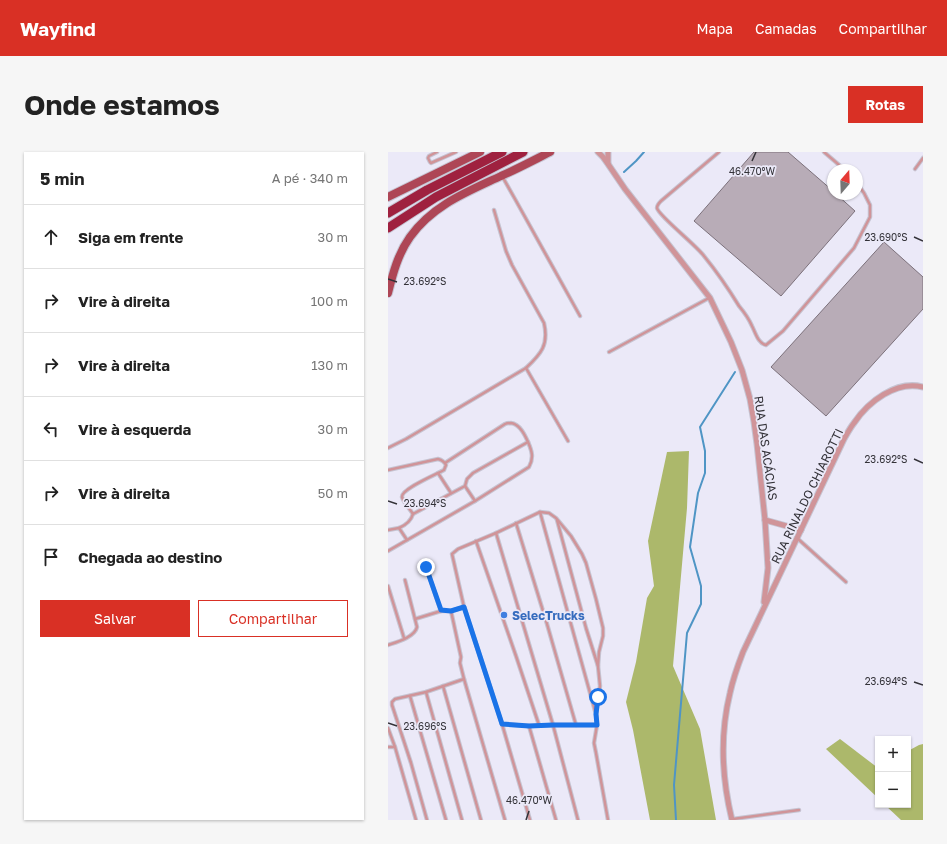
<!DOCTYPE html>
<html lang="pt">
<meta charset="utf-8">
<style>
body{margin:0;font-family:"Golos Text",sans-serif;background:#f6f6f6;color:#222}
.controls{position:absolute;right:12px;bottom:12px;display:grid;overflow:hidden;border-radius:0px;box-shadow:0 1px 3px #0004}
.controls button{width:36px;height:36px;display:grid;place-items:center;padding:0;border:0;border-bottom:1px solid #e0e0e0;background:#fff;color:#222;font:20px sans-serif}
.compass{position:absolute;left:439px;top:12px;width:36px;height:36px;border-radius:50%;background:#fff;box-shadow:0 1px 3px #0004;rotate:19deg}
.stop{position:absolute;width:12px;height:12px;margin:-9px;border:3px solid #1a73e8;border-radius:50%;background:#fff}
.stop.end{background:#1a73e8;border-color:#fff;box-shadow:0 1px 4px #0008}
.list{margin:0;padding:0;list-style:none}
h2{display:flex;justify-content:space-between;align-items:center;height:52px;margin:0;padding:0 16px;font-size:17px}
h2 small{font-size:13px;font-weight:400;color:#767676}
.list li{display:grid;grid-template-columns:26px 1fr auto;gap:12px;align-items:center;box-sizing:border-box;height:64px;padding:0 16px;border-top:1px solid #e0e0e0}
.list b{display:block;font-size:15px;white-space:nowrap}
.list em{font-size:13px;font-style:normal;color:#767676}
.actions{display:flex;gap:8px;padding:12px 16px}
.actions a{flex:1;padding:9px 0;border:1px solid #d93025;border-radius:0px;text-align:center;font-size:14px;color:#d93025}
.actions .main{background:#d93025;color:#fff}
.icon{flex:none;width:22px;height:22px;fill:none;stroke:currentColor;stroke-width:2;stroke-linecap:round;stroke-linejoin:round}
.map{position:relative;flex:none;width:535px;height:668px;overflow:hidden;border-radius:0px}
header{display:flex;align-items:center;gap:24px;box-sizing:border-box;height:56px;padding:0 20px;background:#d93025;color:#fff}
header strong{font-size:19px}
nav{display:flex;gap:22px;margin-inline-start:auto;font-size:14px}
.intro{display:flex;align-items:center;justify-content:space-between;box-sizing:border-box;height:96px;padding:0 24px}
h1{margin:0;font-size:28px}
.button{padding:10px 18px;border-radius:0px;background:#d93025;color:#fff;font-size:14px;font-weight:700}
main{display:flex;gap:24px;padding:0 24px}
aside{flex:1;background:#fff;border-radius:0px;box-shadow:0 1px 3px #0004}
.map>svg:first-child{display:block}
.forest{fill:#acb86b}
.lines{fill:none;stroke-linecap:round;stroke-linejoin:round}
.stream{stroke:#4f95c5;stroke-width:2}
.building{fill:#b8acb7;stroke:#7c717b}
.lane-casing{stroke:#c6c4d2;stroke-width:4.5}
.street-casing{stroke:#c6c4d2;stroke-width:7}
.primary-casing{stroke:#c6c4d2;stroke-width:10}
.highway-casing{stroke:#c6c4d2;stroke-width:11}
.lane{stroke:#d09499;stroke-width:2.5}
.street{stroke:#d09499;stroke-width:5}
.primary{stroke:#ae4656;stroke-width:8}
.highway{stroke:#9f213f;stroke-width:9}
.route{stroke:#1a73e8;stroke-width:5}
.ticks{fill:none;stroke:#333238;stroke-width:1.5}
.shop-dot{fill:#3f7fe0;stroke:#ebe9f8;stroke-width:1.5}
.labels{text-anchor:middle;dominant-baseline:central;stroke-width:3.5;stroke-linejoin:round;paint-order:stroke}
.street-label{font-size:12px;fill:#333238;stroke:#ebe9f8}
.shop-label{font-size:12px;font-weight:bold;fill:#366cbe;stroke:#ebe9f8;text-anchor:start}
.ticks-label{font-size:10px;text-anchor:middle;fill:#333238;stroke:#ebe9f8;stroke-width:3.5;stroke-linejoin:round;paint-order:stroke}
</style>
<header>
<strong>Wayfind</strong>
<nav><a>Mapa</a><a>Camadas</a><a>Compartilhar</a></nav>
</header>
<div class="intro"><h1>Onde estamos</h1><a class="button">Rotas</a></div>
<main>
<aside>
<h2>5 min<small>A pé · 340 m</small></h2>
<ul class="list">
<li><svg class="icon" aria-label="ahead" viewBox="0 0 24 24"><path d="M12 20V5M6 11l6-6 6 6"/></svg><div><b>Siga em frente</b></div><em>30 m</em></li>
<li><svg class="icon" aria-label="right" viewBox="0 0 24 24"><path d="M7 20v-9h11M14 6l5 5-5 5"/></svg><div><b>Vire à direita</b></div><em>100 m</em></li>
<li><svg class="icon" aria-label="right" viewBox="0 0 24 24"><path d="M7 20v-9h11M14 6l5 5-5 5"/></svg><div><b>Vire à direita</b></div><em>130 m</em></li>
<li><svg class="icon" aria-label="left" viewBox="0 0 24 24"><path d="M17 20v-9H6M10 6l-5 5 5 5"/></svg><div><b>Vire à esquerda</b></div><em>30 m</em></li>
<li><svg class="icon" aria-label="right" viewBox="0 0 24 24"><path d="M7 20v-9h11M14 6l5 5-5 5"/></svg><div><b>Vire à direita</b></div><em>50 m</em></li>
<li><svg class="icon" aria-label="arrive" viewBox="0 0 24 24"><path d="M6 21V4h12l-3 4 3 4H6"/></svg><div><b>Chegada ao destino</b></div></li>
</ul>
<div class="actions"><a class="main">Salvar</a><a>Compartilhar</a></div>
</aside>
<div class="map">
<svg width="535" height="668" viewBox="0 0 535 668">
<rect width="100%" height="100%" fill="#ebe9f8"/>
<!-- forest -->
<g class="forest">
<path d="M301,299L299,356L285,514L312,577L328,668H262L245,578L238,550L248,510L259,446L266,434L260,389L279,300Z"/>
<path d="M452,587L490,616V646L438,597Z"/>
<path d="M535,592V668H513L497,653H520V599L531,593Z"/>
</g>
<g class="lines">
<!-- stream -->
<g class="stream">
<path d="M236,20L248,9L256,0"/>
<path d="M288,668L286,633L299,481L313,452V434L302,395L310,341L317,321V299L312,275L347,220"/>
</g>
</g>
<!-- building -->
<g class="building">
<path d="M366,0H400L445,39V42H448L467,59L393,144L306,69Z"/>
<path d="M496,90L535,125V157L438,264L383,215Z"/>
</g>
<g class="lines">
<!-- lane casing -->
<g class="lane-casing">
<g id="lane">
<path d="M49,0L41,4L40,6L42,10L43,11L68,0"/>
<path d="M331,0L273,49C271,51 269,53 269,56C270,63 309,94 316,104C329,120 340,136 351,154C356,160 361,167 364,174C368,182 370,191 378,193L395,179L466,96L482,65V53L476,41L469,31"/>
<path d="M436,0L457,18"/>
<path d="M527,17L535,6"/>
<path d="M114,24L127,47L192,164"/>
<path d="M221,200L321,146"/>
<path d="M138,216L180,289"/>
<path d="M0,296L18,287L138,216C153,202 161,193 156,171L124,113L118,99L106,58"/>
<path d="M0,318L50,307C54,308 56,309 58,313L56,318C49,322 13,337 14,345C16,351 22,357 25,362L77,334L79,327L85,321L140,290C137,283 132,272 123,271C121,271 119,271 117,272L57,311"/>
<path d="M50,321L63,341"/>
<path d="M87,349L141,315C146,306 144,299 140,290"/>
<path d="M152,360L207,559"/>
<path d="M169,368L198,476L210,514L212,534L208,562L209,573L206,591L208,601L220,668"/>
<path d="M128,371L159,472L188,573"/>
<path d="M11,376C18,373 23,369 25,362"/>
<path d="M0,378L11,376L19,388"/>
<path d="M108,381L165,573L190,668"/>
<path d="M409,386L458,430"/>
<path d="M88,389L128,504L151,573"/>
<path d="M0,399L87,349L77,334"/>
<path d="M38,415L53,459H63L76,455L64,402L70,397L108,381L152,360L161,361L168,366L183,384L194,402L198,411L208,447L215,476V484L211,500L210,514"/>
<path d="M0,434L16,486"/>
<path d="M76,455L114,572L142,668"/>
<path d="M27,467L53,459"/>
<path d="M0,493C9,490 27,485 29,475L17,428"/>
<path d="M76,527L117,668"/>
<path d="M55,534L93,668"/>
<path d="M38,540L74,668"/>
<path d="M22,544L58,668"/>
<path d="M114,572L141,574L165,573H209"/>
<path d="M141,574L168,668"/>
<path d="M0,576L7,595L28,668"/>
<path d="M0,595H7"/>
<path d="M345,667L411,658"/>
<path d="M39,668L23,611L4,553V550L7,547L38,540L76,527L72,511L73,505L63,459"/>
</g>
</g>
<!-- street casing -->
<g class="street-casing">
<g id="street">
<path d="M210,0L215,5L220,12L237,37L322,146L343,190L354,218L362,247L366,270L369,292L377,368L380,416L376,450"/>
<path d="M220,0V11"/>
<path d="M377,368L413,378"/>
<path d="M344,668C334,627 332,582 342,541C345,527 350,513 355,500L456,287C459,282 462,276 466,271C480,250 508,228 535,235"/>
</g>
</g>
<!-- primary casing -->
<g class="primary-casing">
<g id="primary">
<path d="M0,45L92,0"/>
<path d="M0,141C5,121 10,102 22,85C45,53 79,40 113,24C129,17 146,8 162,0"/>
</g>
</g>
<!-- highway casing -->
<g class="highway-casing">
<g id="highway">
<path d="M0,61L39,38L114,0"/>
<path d="M0,76L48,45L135,0"/>
</g>
</g>
<!-- lane -->
<use href="#lane" class="lane"/>
<!-- street -->
<use href="#street" class="street"/>
<!-- primary -->
<use href="#primary" class="primary"/>
<!-- highway -->
<use href="#highway" class="highway"/>
</g>
<g class="lines">
<!-- route -->
<path class="route" d="M38,415L53,458L63,459L76,455L114,572L141,574L165,573H209L208,562L210,545"/>
</g>
<!-- ticks -->
<path class="ticks" d="M364,9L368,0M526,85L535,89M0,127L9,130M526,307L535,311M0,349L9,352M526,530L535,533M0,571L9,574M138,668L141,659"/>
<!-- markers -->
<circle class="shop-dot" cx="116" cy="463" r="4"/>
<g class="labels">
<!-- street labels -->
<g class="street-label">
<text transform="translate(378 296) rotate(82)">RUA DAS ACÁCIAS</text>
<text transform="translate(419 344) rotate(-64)">RUA RINALDO CHIAROTTI</text>
</g>
<!-- shop labels -->
<g class="shop-label">
<text x="124" y="463">SelecTrucks</text>
</g>
</g>
<g class="ticks-label">
<text x="364" y="23">46.470°W</text>
<text x="498" y="89">23.690°S</text>
<text x="37" y="133">23.692°S</text>
<text x="498" y="311">23.692°S</text>
<text x="37" y="355">23.694°S</text>
<text x="498" y="533">23.694°S</text>
<text x="37" y="578">23.696°S</text>
<text x="141" y="652">46.470°W</text>
</g>
</svg>
<div class="controls">
<button>+</button>
<button>−</button>
</div>
<svg class="compass" viewBox="-18 -18 36 36"><path d="M0-13l5 13h-10z" fill="#e53935"/><path d="M0 13l5-13h-10z" fill="#767676"/></svg>
<div class="stop" style="left:210px;top:545px"></div>
<div class="stop end" style="left:38px;top:415px"></div>
</div>
</main>
